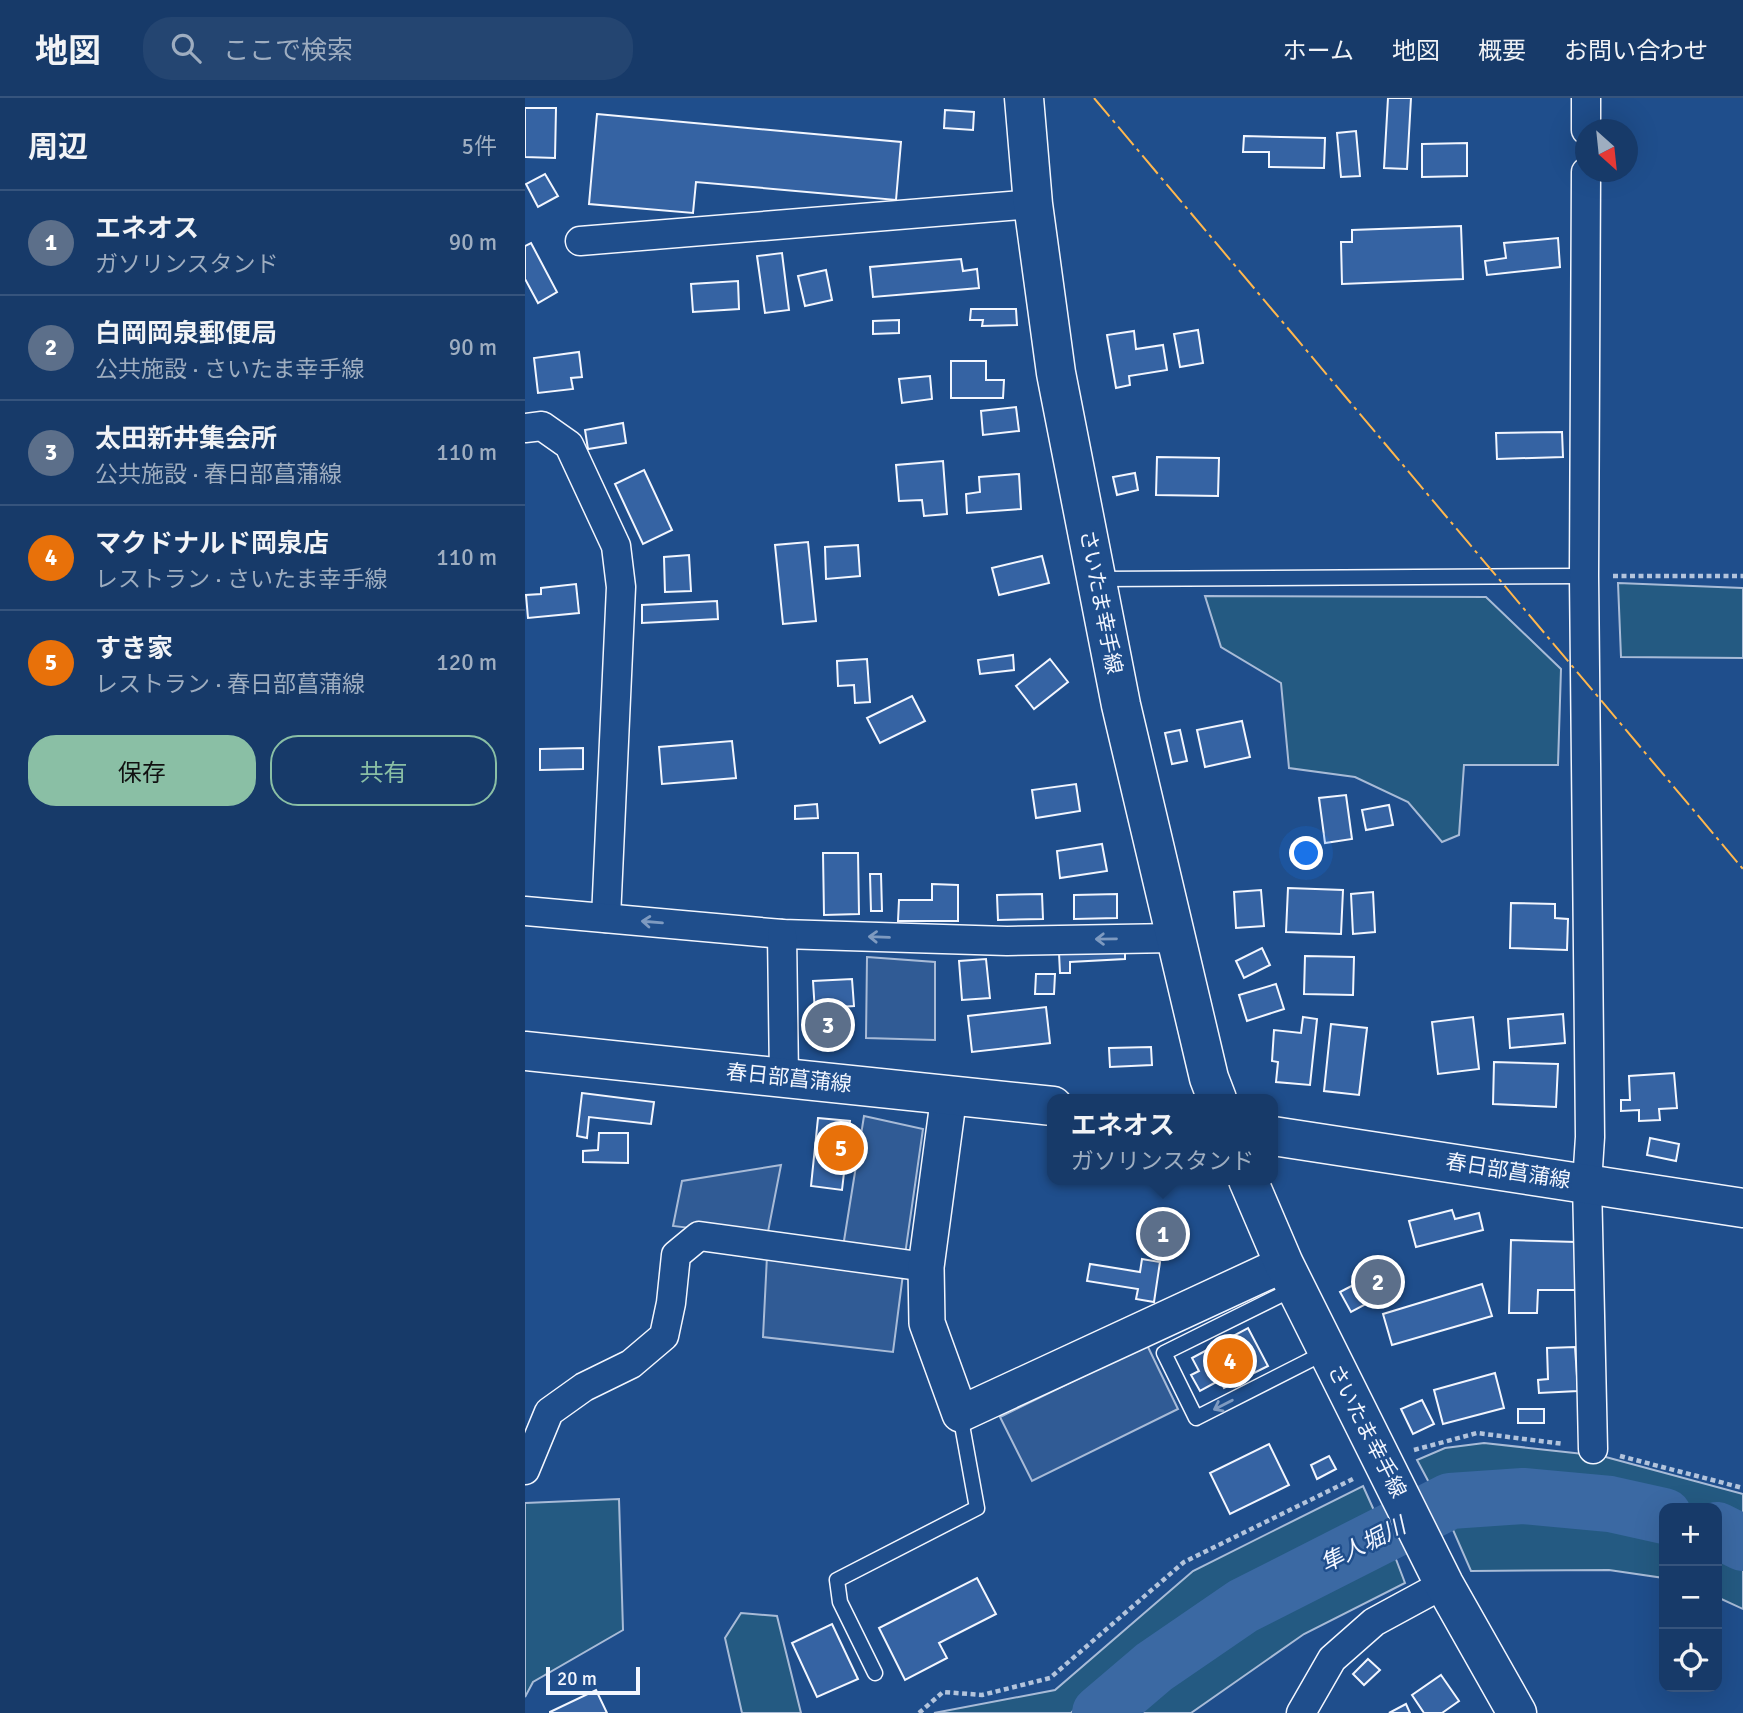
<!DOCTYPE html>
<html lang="ja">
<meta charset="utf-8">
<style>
body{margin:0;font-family:Signika,"Noto Sans JP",sans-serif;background:#244571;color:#f1f3f6}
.controls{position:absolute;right:21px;bottom:21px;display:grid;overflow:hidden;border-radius:14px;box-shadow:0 7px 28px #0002}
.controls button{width:63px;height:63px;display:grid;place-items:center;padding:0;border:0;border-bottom:2px solid #36547d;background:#173a69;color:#f1f3f6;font:35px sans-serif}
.compass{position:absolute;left:1050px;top:21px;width:63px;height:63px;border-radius:50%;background:#173a69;box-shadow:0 7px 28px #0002;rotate:153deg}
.scale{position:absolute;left:21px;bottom:18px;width:94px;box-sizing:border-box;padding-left:7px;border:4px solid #f2f6ff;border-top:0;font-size:19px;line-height:24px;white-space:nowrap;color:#f2f6ff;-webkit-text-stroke:5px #1f4e8c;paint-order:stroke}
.you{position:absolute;left:782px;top:756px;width:24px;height:24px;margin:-18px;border:5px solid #fff;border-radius:50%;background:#1a73e8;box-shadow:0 0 0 10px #1a73e833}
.badge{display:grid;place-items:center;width:46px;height:46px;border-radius:50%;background:#8abfa5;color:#fff;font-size:23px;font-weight:700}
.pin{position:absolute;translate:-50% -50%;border:4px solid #fff;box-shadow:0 2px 7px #0006}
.popup{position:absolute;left:522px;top:996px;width:231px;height:91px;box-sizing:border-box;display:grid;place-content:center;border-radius:14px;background:#173a69;filter:drop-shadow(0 2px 5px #0005);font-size:23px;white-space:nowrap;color:#9eadc0}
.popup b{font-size:26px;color:#f1f3f6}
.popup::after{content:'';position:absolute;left:50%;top:100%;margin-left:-14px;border:14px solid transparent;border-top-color:#173a69}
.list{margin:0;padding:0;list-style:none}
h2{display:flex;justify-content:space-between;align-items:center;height:91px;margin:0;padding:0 28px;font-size:30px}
h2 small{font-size:23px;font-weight:400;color:#9eadc0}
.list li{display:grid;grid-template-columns:46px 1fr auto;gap:21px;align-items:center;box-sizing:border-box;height:105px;padding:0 28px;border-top:2px solid #36547d}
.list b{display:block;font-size:26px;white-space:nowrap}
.list p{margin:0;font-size:23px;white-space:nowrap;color:#9eadc0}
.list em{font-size:23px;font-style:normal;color:#9eadc0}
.actions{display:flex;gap:14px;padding:21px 28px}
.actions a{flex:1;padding:16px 0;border:2px solid #8abfa5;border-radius:28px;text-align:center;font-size:24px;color:#8abfa5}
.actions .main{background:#8abfa5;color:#111}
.icon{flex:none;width:38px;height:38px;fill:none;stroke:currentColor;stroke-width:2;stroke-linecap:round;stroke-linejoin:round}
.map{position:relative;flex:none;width:1218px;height:1615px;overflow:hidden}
header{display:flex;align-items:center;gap:42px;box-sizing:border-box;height:98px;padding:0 35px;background:#173a69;border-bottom:2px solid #36547d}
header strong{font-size:33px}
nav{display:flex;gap:38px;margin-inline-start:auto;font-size:24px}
.search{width:490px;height:63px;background:#244571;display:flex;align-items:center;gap:18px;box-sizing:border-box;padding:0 24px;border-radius:28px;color:#9eadc0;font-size:26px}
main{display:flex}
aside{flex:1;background:#173a69}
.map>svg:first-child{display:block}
.green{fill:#245a82;stroke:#a8bbd7;stroke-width:2}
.parking{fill:#305b95;stroke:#a8bbd7;stroke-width:2}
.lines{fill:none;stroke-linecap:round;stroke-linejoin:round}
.river{stroke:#3b69a3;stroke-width:56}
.building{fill:#3563a3;stroke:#f2f6ff;stroke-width:2}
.service-casing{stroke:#f2f6ff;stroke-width:17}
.minor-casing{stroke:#f2f6ff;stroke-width:31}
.tertiary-casing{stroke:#f2f6ff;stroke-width:38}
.primary-casing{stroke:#f2f6ff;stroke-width:41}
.path{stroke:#b3c4dc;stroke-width:4.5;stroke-dasharray:5 3.5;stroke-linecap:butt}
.service{stroke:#1f4e8c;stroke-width:14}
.minor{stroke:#1f4e8c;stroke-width:28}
.tertiary{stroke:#1f4e8c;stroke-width:35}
.primary{stroke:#1f4e8c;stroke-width:38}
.power{stroke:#ffb74d;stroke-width:2;stroke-dasharray:24 5 3.5 5;stroke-linecap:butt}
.oneway{stroke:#7e9ac0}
.labels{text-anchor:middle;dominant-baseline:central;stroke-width:5;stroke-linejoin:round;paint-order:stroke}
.street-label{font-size:21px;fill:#f2f6ff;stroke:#1f4e8c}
.water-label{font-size:23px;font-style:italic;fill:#f2f6ff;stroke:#1f4e8c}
</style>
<header>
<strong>地図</strong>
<div class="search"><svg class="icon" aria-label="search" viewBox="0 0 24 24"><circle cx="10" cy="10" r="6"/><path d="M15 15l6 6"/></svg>ここで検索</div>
<nav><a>ホーム</a><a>地図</a><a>概要</a><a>お問い合わせ</a></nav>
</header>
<main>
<aside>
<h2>周辺<small>5件</small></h2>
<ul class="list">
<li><span class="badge" style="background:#5c6f8a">1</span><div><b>エネオス</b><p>ガソリンスタンド</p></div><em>90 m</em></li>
<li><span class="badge" style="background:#5c6f8a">2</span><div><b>白岡岡泉郵便局</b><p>公共施設 · さいたま幸手線</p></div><em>90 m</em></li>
<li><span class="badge" style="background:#5c6f8a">3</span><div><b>太田新井集会所</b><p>公共施設 · 春日部菖蒲線</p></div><em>110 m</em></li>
<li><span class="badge" style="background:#e8710a">4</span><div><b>マクドナルド岡泉店</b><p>レストラン · さいたま幸手線</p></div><em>110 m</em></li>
<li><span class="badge" style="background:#e8710a">5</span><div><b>すき家</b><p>レストラン · 春日部菖蒲線</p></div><em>120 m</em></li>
</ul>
<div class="actions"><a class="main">保存</a><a>共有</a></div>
</aside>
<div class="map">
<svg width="1218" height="1615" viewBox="0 0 1218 1615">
<rect width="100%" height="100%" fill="#1f4e8c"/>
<!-- green -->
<g class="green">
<path d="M1093,485L1218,490V560L1096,559Z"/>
<path d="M680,498L961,499L1036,571L1033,667H939L934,737L917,744L883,704L830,679L764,670L756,585L696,549Z"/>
<path d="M959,1345L1077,1358L1218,1396V1430L1192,1420V1410H1156L1089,1392L966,1382L927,1387L908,1392L892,1362L920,1350Z"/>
<path d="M838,1388L852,1419L721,1479L603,1558L546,1615H409L530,1592L668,1473Z"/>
<path d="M94,1401L98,1532L8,1584L0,1599V1405Z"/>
<path d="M1012,1415L1139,1437V1480L1084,1472L946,1473L925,1425L952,1416Z"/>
<path d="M1192,1451L1218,1463V1511L1192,1499Z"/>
<path d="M869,1456L880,1485L779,1536L666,1615H603L710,1539L785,1497Z"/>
<path d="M216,1515L252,1518L276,1615H217L200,1540Z"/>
</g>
<!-- parking -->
<g class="parking">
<path d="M342,859L410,864V942L341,940Z"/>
<path d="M339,1018L398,1031L380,1157L318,1149Z"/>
<path d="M256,1067L242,1139L148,1128L157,1083Z"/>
<path d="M242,1158L378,1176L368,1254L238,1239Z"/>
<path d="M622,1247L653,1311L507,1383L475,1319Z"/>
</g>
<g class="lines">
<!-- river -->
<g class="river">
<path d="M1192,1432L1218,1445"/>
<path d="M575,1615L629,1569L718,1508L925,1403L998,1398L1085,1406L1139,1418"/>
</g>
</g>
<!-- building -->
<g class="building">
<path d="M863,0H886L882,71L859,70Z"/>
<path d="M0,10H31L30,60L0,59Z"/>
<path d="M420,12L449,14L448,32L419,30Z"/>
<path d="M72,16L376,44L371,102L171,84L168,115L64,106Z"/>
<path d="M831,33L835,78L816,79L812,35Z"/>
<path d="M719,38L800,40L799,70L744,69V54H718Z"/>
<path d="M942,45V78L897,79V46Z"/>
<path d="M20,76L33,98L13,109L1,86Z"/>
<path d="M936,128L938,181L817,186L816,144H827V132Z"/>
<path d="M1033,140L1035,169L962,177L960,163L981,160L979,145Z"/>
<path d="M6,145L32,194L13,205L0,181V148Z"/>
<path d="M257,155L264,212L240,215L232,158Z"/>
<path d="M436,161L438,173L452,171L454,190L348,199L345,169Z"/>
<path d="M301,172L307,202L280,208L273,178Z"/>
<path d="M213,183L214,211L168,214L166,186Z"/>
<path d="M446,211H491L492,227L457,228L458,222H445Z"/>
<path d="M374,222V235L348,236V223Z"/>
<path d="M673,232L678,265L655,269L649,236Z"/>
<path d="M609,233L611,251L638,247L642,272L604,278L605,287L591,290L582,237Z"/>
<path d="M54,254L57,279L46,280L48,291L13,295L9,260Z"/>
<path d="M426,263H461V282H479L478,300H426Z"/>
<path d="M405,278L407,301L377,305L374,281Z"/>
<path d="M491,309L494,333L458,337L456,313Z"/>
<path d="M98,325L101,345L63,351L60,332Z"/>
<path d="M1037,334L1038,359L972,361L971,335Z"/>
<path d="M632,359L694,360L693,398L631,397Z"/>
<path d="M418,363L422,416L399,418L397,402L374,403L371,367Z"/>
<path d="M119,372L147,432L118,446L90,386Z"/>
<path d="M610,375L613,392L592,397L588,379Z"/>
<path d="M494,376L496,411L442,415L441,396L455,394L454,379Z"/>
<path d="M283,444L291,523L258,526L250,447Z"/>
<path d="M333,447L335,478L301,481L300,449Z"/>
<path d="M164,457L166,493L140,494L139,459Z"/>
<path d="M517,458L524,485L474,497L467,470Z"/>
<path d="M51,486L54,515L3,520L1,497L16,496V490Z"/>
<path d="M192,503L193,521L117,525V507Z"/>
<path d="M488,557L489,572L455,576L453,562Z"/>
<path d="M342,561L345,604L330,605L329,587L313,588L312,563Z"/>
<path d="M525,561L543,584L509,611L491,588Z"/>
<path d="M387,598L400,623L355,645L342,620Z"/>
<path d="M717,623L725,659L680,669L672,632Z"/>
<path d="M655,632L662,663L647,666L640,635Z"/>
<path d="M207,643L211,680L137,686L134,649Z"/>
<path d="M58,650V671L15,672V651Z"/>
<path d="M551,686L555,713L511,720L507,692Z"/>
<path d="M821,697L827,741L800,745L794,700Z"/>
<path d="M292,706L293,720L270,721V708Z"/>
<path d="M864,707L868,727L841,732L837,712Z"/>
<path d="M577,746L582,773L535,780L532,753Z"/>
<path d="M298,755H333L334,816L299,817Z"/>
<path d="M345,776H356L357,813H346Z"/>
<path d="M407,786L433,787V823H373L374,802H407Z"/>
<path d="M763,790L818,792L816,836L761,834Z"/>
<path d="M736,792L739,828L711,830L709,794Z"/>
<path d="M848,794L850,834L828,836L826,796Z"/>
<path d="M517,796L518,821L473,822L472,797Z"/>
<path d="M592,796V820L549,821V797Z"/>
<path d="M986,805L1030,806V820L1043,821L1042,852L985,850Z"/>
<path d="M737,850L745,867L719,880L711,863Z"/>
<path d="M600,852V861L545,864V875H535L534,855Z"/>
<path d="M780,858L829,859L828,897L779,896Z"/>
<path d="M461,861L465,900L437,902L434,863Z"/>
<path d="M511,876H530L529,896H510Z"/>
<path d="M327,881L329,908L315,909L317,944L292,946L288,883Z"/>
<path d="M751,886L759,911L722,923L714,897Z"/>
<path d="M521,909L525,945L447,954L443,918Z"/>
<path d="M1038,916L1040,945L985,950L983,921Z"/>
<path d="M778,919L792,921L785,987L751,984L753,964L747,963L749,932L776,935Z"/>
<path d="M948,919L954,971L913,976L907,924Z"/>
<path d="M806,926L842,930L834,997L799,993Z"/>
<path d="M626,949L627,967L585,969L584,950Z"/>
<path d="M969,964L1033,966L1031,1009L968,1006Z"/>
<path d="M1149,975L1152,1010L1134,1011L1135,1022L1114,1023V1012L1096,1013V1002H1105L1104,978Z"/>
<path d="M57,995L129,1004L126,1026L64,1019L62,1040L52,1038Z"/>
<path d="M293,1020L325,1023L317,1092L286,1088Z"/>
<path d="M74,1035H103V1065L58,1064V1053L73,1052Z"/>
<path d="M1125,1040L1154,1046L1151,1063L1122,1057Z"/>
<path d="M927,1112L930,1121L954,1115L958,1132L891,1149L884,1123Z"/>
<path d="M986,1142L1051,1144L1050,1192H1013L1012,1215H984Z"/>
<path d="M617,1161L635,1164L629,1204L611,1201L613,1191L562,1183L565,1166L615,1174Z"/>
<path d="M861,1170L871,1190L826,1214L815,1194Z"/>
<path d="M957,1186L967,1218L867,1247L858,1216Z"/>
<path d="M723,1230L743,1268L699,1290L695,1282L675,1293L666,1277L674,1273L667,1260Z"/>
<path d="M1050,1249L1053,1293L1014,1295L1013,1282L1023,1281L1022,1250Z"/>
<path d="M970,1275L979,1310L918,1326L909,1292Z"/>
<path d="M897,1302L909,1326L888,1336L876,1311Z"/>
<rect x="993" y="1311" width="26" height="14"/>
<path d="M744,1346L764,1387L705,1416L685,1375Z"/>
<path d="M804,1358L811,1371L792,1381L786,1367Z"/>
<path d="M452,1480L471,1516L414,1545L422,1560L380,1582L354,1530Z"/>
<path d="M307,1526L333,1581L292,1599L267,1545Z"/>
<path d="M843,1561L855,1572L839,1587L828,1576Z"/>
<path d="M916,1577L934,1603L917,1615H899L887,1597Z"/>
<path d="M71,1592L82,1615H25V1614Z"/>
<path d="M881,1606L885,1615H864Z"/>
</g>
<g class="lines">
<!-- service casing -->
<g class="service-casing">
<g id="service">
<path d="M574,481L1059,478"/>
<path d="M770,1190L639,1255L671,1320L801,1254"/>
<path d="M350,1575L315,1504L312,1482L452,1410L435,1316"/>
</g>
</g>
<!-- minor casing -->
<g class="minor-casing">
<g id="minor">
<path d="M1061,32V0"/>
<path d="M1061,74L1059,478L1065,1039L1062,1085L1068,1351"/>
<path d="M55,143L508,106"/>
<path d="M0,330L17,328L44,347L91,448L96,489L81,820"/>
<path d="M0,813L257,836L482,843L649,840"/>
<path d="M257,836L259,979"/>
<path d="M0,1372L24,1314L59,1289L106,1266L139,1238L146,1205L151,1157L174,1138L401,1169"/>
<path d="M776,1615L807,1561L849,1524L919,1486"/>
</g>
</g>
<!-- tertiary casing -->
<g class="tertiary-casing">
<path id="tertiary" d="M424,997L401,1169L402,1225L435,1316L759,1166"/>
</g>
<!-- primary casing -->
<g class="primary-casing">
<g id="primary">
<path d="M499,0L508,106L531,275L596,607L684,980L692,1001"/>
<path d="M0,953L528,1008"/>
<path d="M748,1038L1218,1110"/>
<path d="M723,1082L759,1166L919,1486L992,1615"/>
</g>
</g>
<!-- path -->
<g class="path">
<path d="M1088,478H1218"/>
<path d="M889,1352L952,1335L1039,1346"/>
<path d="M1095,1358L1218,1390"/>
<path d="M394,1615L418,1594L457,1597L525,1580L659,1464L828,1381"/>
</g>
<!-- service -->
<use href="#service" class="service"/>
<!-- minor -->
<use href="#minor" class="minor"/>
<!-- tertiary -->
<use href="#tertiary" class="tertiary"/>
<!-- primary -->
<use href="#primary" class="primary"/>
<!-- power -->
<path class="power" d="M569,0L1218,771"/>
</g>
<!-- one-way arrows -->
<defs><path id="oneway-shaft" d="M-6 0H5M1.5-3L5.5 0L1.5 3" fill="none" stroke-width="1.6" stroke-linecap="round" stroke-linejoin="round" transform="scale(1.75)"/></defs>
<g class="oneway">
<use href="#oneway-shaft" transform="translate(127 824) rotate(-175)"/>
<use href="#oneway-shaft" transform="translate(354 839) rotate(-178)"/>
<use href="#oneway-shaft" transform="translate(581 841) rotate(179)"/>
<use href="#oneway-shaft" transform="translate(698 1307) rotate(153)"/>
</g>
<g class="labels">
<!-- street labels -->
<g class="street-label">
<text transform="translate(576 504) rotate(79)">さいたま幸手線</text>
<text transform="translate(264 980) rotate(6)">春日部菖蒲線</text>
<text transform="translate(983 1073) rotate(9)">春日部菖蒲線</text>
<text transform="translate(842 1333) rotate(63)">さいたま幸手線</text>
</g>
<!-- water labels -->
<g class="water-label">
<text transform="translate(838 1447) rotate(-27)">隼人堀川</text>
</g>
</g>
</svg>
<div class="controls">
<button>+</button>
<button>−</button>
<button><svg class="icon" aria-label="locate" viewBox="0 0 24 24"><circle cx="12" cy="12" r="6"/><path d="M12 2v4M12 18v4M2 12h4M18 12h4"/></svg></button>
</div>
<svg class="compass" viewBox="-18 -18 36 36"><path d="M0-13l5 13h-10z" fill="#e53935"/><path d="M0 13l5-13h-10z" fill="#9eadc0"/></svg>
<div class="scale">20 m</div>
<div class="you"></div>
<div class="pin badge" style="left:638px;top:1136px;background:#5c6f8a">1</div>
<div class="popup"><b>エネオス</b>ガソリンスタンド</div>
<div class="pin badge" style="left:853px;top:1184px;background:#5c6f8a">2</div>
<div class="pin badge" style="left:303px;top:927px;background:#5c6f8a">3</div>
<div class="pin badge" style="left:705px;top:1263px;background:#e8710a">4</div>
<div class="pin badge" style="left:316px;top:1050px;background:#e8710a">5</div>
</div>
</main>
